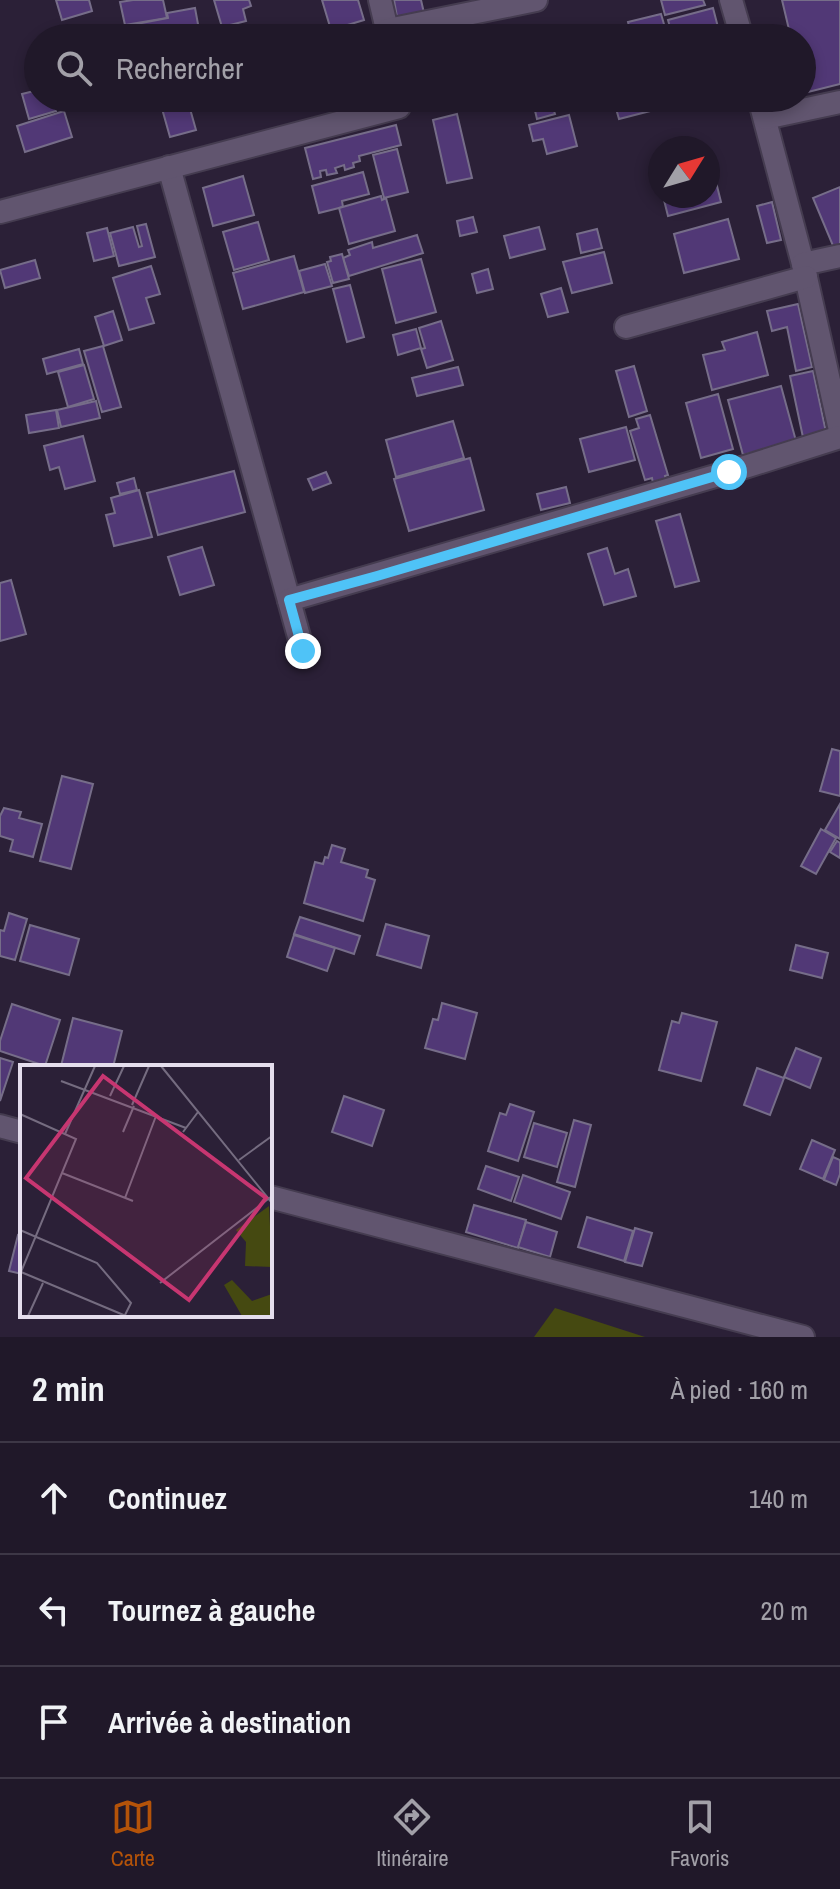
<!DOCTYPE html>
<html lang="fr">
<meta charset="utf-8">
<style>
body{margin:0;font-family:"Archivo Narrow",sans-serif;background:#2d2535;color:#f1f3f6}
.compass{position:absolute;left:648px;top:136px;width:72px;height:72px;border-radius:50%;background:#201829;box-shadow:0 4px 12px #0003;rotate:53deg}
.stop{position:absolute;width:24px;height:24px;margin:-18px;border:6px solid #4fc3f7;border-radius:50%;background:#fff}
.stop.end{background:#4fc3f7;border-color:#fff;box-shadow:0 2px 8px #0008}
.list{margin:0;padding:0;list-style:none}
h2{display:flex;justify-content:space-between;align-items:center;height:104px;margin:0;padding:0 32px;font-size:34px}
h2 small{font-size:26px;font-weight:400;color:#a2a0a8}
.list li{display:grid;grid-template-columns:52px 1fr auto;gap:24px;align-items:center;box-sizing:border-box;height:112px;padding:0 32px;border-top:2px solid #3d3746}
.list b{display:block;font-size:30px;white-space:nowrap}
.list em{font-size:26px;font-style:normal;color:#a2a0a8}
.icon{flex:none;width:44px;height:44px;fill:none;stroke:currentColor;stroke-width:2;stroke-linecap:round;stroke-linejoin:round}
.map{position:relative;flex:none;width:840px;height:1337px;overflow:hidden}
.search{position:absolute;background:#201829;box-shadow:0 4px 12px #0003;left:24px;right:24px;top:24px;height:88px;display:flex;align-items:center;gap:20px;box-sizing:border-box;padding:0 28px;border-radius:44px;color:#a2a0a8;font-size:30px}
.sheet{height:440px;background:#201829}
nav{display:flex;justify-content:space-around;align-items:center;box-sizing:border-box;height:112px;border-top:2px solid #3d3746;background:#201829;font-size:22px;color:#a2a0a8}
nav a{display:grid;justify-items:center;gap:4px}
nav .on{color:#b45309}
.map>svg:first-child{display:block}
.green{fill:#454911}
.building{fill:#513876;stroke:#766d89;stroke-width:2}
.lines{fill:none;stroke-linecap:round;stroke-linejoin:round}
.street-casing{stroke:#453c50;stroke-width:26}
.street{stroke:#61556f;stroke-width:22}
.route{stroke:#4fc3f7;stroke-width:10}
.inset-road{fill:none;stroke:#756c80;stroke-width:2}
.view{fill:#c73671;fill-opacity:0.15;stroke:#c73671;stroke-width:4}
.inset-edge{fill:none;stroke:#e5deed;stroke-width:4}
</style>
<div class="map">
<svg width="840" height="1337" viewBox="0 0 840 1337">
<rect width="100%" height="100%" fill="#2b2037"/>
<!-- green -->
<path class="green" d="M555,1308L645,1337H534Z"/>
<!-- building -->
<g class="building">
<path d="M56,0H89L92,11L62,20Z"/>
<path d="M133,0H163L167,18L125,25L120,2Z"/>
<path d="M214,0H249L251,6L243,9L246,21L222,27Z"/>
<path d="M322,0H358L364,20L331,30Z"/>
<path d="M394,0H421L424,13L397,17Z"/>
<path d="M661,0H703L705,5L665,15Z"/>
<path d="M782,0H840V84L804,93L802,38H791Z"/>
<path d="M195,8L200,35L183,38H134L131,25L168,18L167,13Z"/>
<path d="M713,8L719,31L691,38H673L668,20Z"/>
<path d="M661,14L668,38H632L628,22Z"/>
<path d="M369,28L372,38H345L344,34Z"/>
<path d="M38,90V98H52L56,111L29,119L22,94Z"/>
<path d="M159,98H187L196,130L170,137Z"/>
<path d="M447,98H482L449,107Z"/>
<path d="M532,98H550L555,114L537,119Z"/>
<path d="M613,98H663L666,107L619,119Z"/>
<path d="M64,111L72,137L25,152L17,126Z"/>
<path d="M457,114L472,178L447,183L433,120Z"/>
<path d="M569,115L577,146L547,154L543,139L533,141L529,125Z"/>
<path d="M396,125L401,145L359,156L360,161L353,163L354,167L345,170L344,165L335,168L337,173L327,175L326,170L320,171L321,177L313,179L305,148Z"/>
<path d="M397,149L408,192L384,198L373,155Z"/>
<path d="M712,166L721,202L668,216L663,196H708V167Z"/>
<path d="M363,172L369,194L342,201L343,207L319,213L312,186Z"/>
<path d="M243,176L254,215L213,226L203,188Z"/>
<path d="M840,187V251L836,253L813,198Z"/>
<path d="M381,196L382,200L386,198L395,231L349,244L339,208Z"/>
<path d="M772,202L781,240L767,243L757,206Z"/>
<path d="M473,217L477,232L460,236L457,221Z"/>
<path d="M728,219L739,259L684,273L674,234Z"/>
<path d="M258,222L269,260L234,270L223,232Z"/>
<path d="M146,224L155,257L119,266L110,233L133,227L139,247L142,246L137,226Z"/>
<path d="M539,227L545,249L510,258L504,236Z"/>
<path d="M107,228L114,256L94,261L87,233Z"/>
<path d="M597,229L602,248L581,253L577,234Z"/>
<path d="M417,235L423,253L349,276L343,258L350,255L348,250L372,242L373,248Z"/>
<path d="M604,252L612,283L572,293L563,262Z"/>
<path d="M342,254L349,279L333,283L327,262L331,261L330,257Z"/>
<path d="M294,256L304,292L243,309L233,273Z"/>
<path d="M421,259L436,312L396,323L382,269Z"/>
<path d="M35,260L40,278L5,288L0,270Z"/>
<path d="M325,264L332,286L305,293L299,271Z"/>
<path d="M151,266L160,294L146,298L154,323L129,330L113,278Z"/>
<path d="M488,269L493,289L477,293L472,274Z"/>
<path d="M350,285L364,337L347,342L333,289Z"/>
<path d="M561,288L568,312L548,317L541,294Z"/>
<path d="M798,304L812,367L796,371L787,327L772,331L767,311Z"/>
<path d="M113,311L122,340L104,346L95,317Z"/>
<path d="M441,321L453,360L427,368L421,349L425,348L419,328Z"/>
<path d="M416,329L421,348L398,355L393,335Z"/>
<path d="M757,332L768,375L712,390L703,355L725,350L722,342Z"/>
<path d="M103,346L121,407L102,412L84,351Z"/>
<path d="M79,349L83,364L47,374L43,359Z"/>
<path d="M84,365L94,399L68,407L58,372Z"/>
<path d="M634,366L647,411L629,417L616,371Z"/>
<path d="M458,367L463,385L417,396L412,378Z"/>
<path d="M813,371L827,437L804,442L790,376Z"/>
<path d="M781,386L796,441L743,455L728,400Z"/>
<path d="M718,394L733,449L701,458L686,403Z"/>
<path d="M96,401L100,418L61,427L57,410Z"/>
<path d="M56,410L59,428L29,433L26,415Z"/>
<path d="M650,415L668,475L665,476L666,480L653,483L652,478L645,480L630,431L639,428L636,419Z"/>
<path d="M453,421L464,458L396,477L386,440Z"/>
<path d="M626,427L635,460L589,472L580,439Z"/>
<path d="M83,436L95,481L65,489L59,467L50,470L44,446Z"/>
<path d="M470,458L484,510L409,531L394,479Z"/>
<path d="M234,471L245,512L158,535L147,493Z"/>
<path d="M326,472L331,483L313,490L308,479Z"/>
<path d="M134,478L137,490L120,494L117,483Z"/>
<path d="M566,487L570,503L541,510L537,494Z"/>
<path d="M139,490L152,537L114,546L106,515L115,513L111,498Z"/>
<path d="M680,514L699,581L675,587L656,521Z"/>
<path d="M202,547L214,585L180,595L168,557Z"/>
<path d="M607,548L615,574L628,569L636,596L604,605L588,554Z"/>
<path d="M11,580L26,634L0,641V583Z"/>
<path d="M832,749L840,751V796L820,791Z"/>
<path d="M62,776L93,784L71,869L40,861Z"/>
<path d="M840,804V839L825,830Z"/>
<path d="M4,808L21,812L19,818L42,824L33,857L10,851L13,840L0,836V816Z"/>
<path d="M821,829L836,838L816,874L801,866Z"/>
<path d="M837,841L840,843V858L830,852Z"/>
<path d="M332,845L345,849L341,862L368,870L366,877L375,880L363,921L304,903L315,862L323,864L325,857L328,858Z"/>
<path d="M9,913L27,919L15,960L0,956V930L4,931Z"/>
<path d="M300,917L360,936L354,954L294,934Z"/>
<path d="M386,924L429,936L421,968L377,955Z"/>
<path d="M30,925L79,939L69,975L20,961Z"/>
<path d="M294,935L335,948L327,971L287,957Z"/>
<path d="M796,945L828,953L822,978L790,970Z"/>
<path d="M442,1003L477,1013L465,1059L425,1048L433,1019L438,1020Z"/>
<path d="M12,1004L60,1020L45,1066L0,1051V1041Z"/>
<path d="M682,1013L717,1022L701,1081L659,1070L672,1021L679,1023Z"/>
<path d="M73,1018L122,1031L113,1067L61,1066Z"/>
<path d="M796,1048L821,1058L810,1088L784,1077Z"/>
<path d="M0,1058L13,1062L0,1101Z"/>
<path d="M757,1068L784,1078L770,1115L744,1105Z"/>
<path d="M344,1096L384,1110L372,1146L332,1132Z"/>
<path d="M510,1104L534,1112L518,1161L488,1151L500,1113L506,1115Z"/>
<path d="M574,1120L591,1125L575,1187L557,1182Z"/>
<path d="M534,1123L567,1133L557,1167L524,1157Z"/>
<path d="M812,1140L835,1150L823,1179L800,1169Z"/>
<path d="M833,1157L840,1160V1174L836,1185L824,1180Z"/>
<path d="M486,1166L519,1177L511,1201L478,1189Z"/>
<path d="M523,1175L570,1192L561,1219L514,1202Z"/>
<path d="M474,1205L526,1220L518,1248L466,1232Z"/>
<path d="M587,1217L633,1231L624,1261L578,1247Z"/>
<path d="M526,1222L557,1232L550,1257L518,1247Z"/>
<path d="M635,1228L652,1233L642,1266L625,1262Z"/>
<path d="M18,1235L22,1236V1274L9,1271Z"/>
</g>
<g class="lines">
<!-- street casing -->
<g class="street-casing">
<g id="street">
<path d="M380,0L389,38"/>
<path d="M731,0L742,38"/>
<path d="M388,30L536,0"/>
<path d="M759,98L803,264L840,430"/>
<path d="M765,118L840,102"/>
<path d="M169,167L303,651"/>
<path d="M0,212L399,107L398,98"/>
<path d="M803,264L840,256"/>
<path d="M626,327L806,277"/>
<path d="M289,600L729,472L840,437"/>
<path d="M0,1126L22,1132"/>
<path d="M270,1197L803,1337"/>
</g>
</g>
<!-- street -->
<use href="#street" class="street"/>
</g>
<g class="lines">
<!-- route -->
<path class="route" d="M303,651L289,600L377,576L729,472"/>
</g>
<!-- overview -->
<g transform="translate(20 1065)">
<rect width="252" height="252" fill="#2b2037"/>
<path d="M249,141L252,202L225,201L226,177L216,165ZM212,215L232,236L252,229V251H222L204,220Z" fill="#454911"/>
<path class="inset-road" d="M141,1L252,138M41,16L166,63M90,31L104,1M112,40L129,1M0,49L56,74L1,207M103,67L114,41M163,67L178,47M45,69L75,1M219,95L252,71M42,108L113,136M105,133L136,51M0,165L77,198L111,238L105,250M1,207L106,251M140,218L252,131M8,251L23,218"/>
<path class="view" d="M83,11L246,133L169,235L6,113Z"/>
<rect width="252" height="252" class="inset-edge"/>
</g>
</svg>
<svg class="compass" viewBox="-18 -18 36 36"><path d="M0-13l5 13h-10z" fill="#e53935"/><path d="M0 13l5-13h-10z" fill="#a2a0a8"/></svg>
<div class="stop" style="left:729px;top:472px"></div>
<div class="stop end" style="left:303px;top:651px"></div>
<div class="search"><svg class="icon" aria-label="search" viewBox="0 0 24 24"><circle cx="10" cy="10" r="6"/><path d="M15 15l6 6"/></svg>Rechercher</div>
</div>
<section class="sheet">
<h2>2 min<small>À pied · 160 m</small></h2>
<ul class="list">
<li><svg class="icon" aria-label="ahead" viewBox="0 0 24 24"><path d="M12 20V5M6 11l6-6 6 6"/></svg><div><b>Continuez</b></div><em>140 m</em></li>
<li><svg class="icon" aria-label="left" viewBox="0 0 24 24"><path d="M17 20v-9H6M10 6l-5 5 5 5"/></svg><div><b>Tournez à gauche</b></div><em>20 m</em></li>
<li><svg class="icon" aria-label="arrive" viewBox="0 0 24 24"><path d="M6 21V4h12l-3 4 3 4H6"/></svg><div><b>Arrivée à destination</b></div></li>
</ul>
</section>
<nav>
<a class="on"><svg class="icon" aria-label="map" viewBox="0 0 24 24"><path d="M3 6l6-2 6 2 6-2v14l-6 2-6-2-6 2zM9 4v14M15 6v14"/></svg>Carte</a>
<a><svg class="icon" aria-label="directions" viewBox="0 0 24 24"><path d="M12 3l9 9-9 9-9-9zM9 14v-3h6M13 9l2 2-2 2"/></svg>Itinéraire</a>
<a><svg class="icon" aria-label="saved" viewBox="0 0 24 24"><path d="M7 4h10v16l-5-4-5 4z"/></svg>Favoris</a>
</nav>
